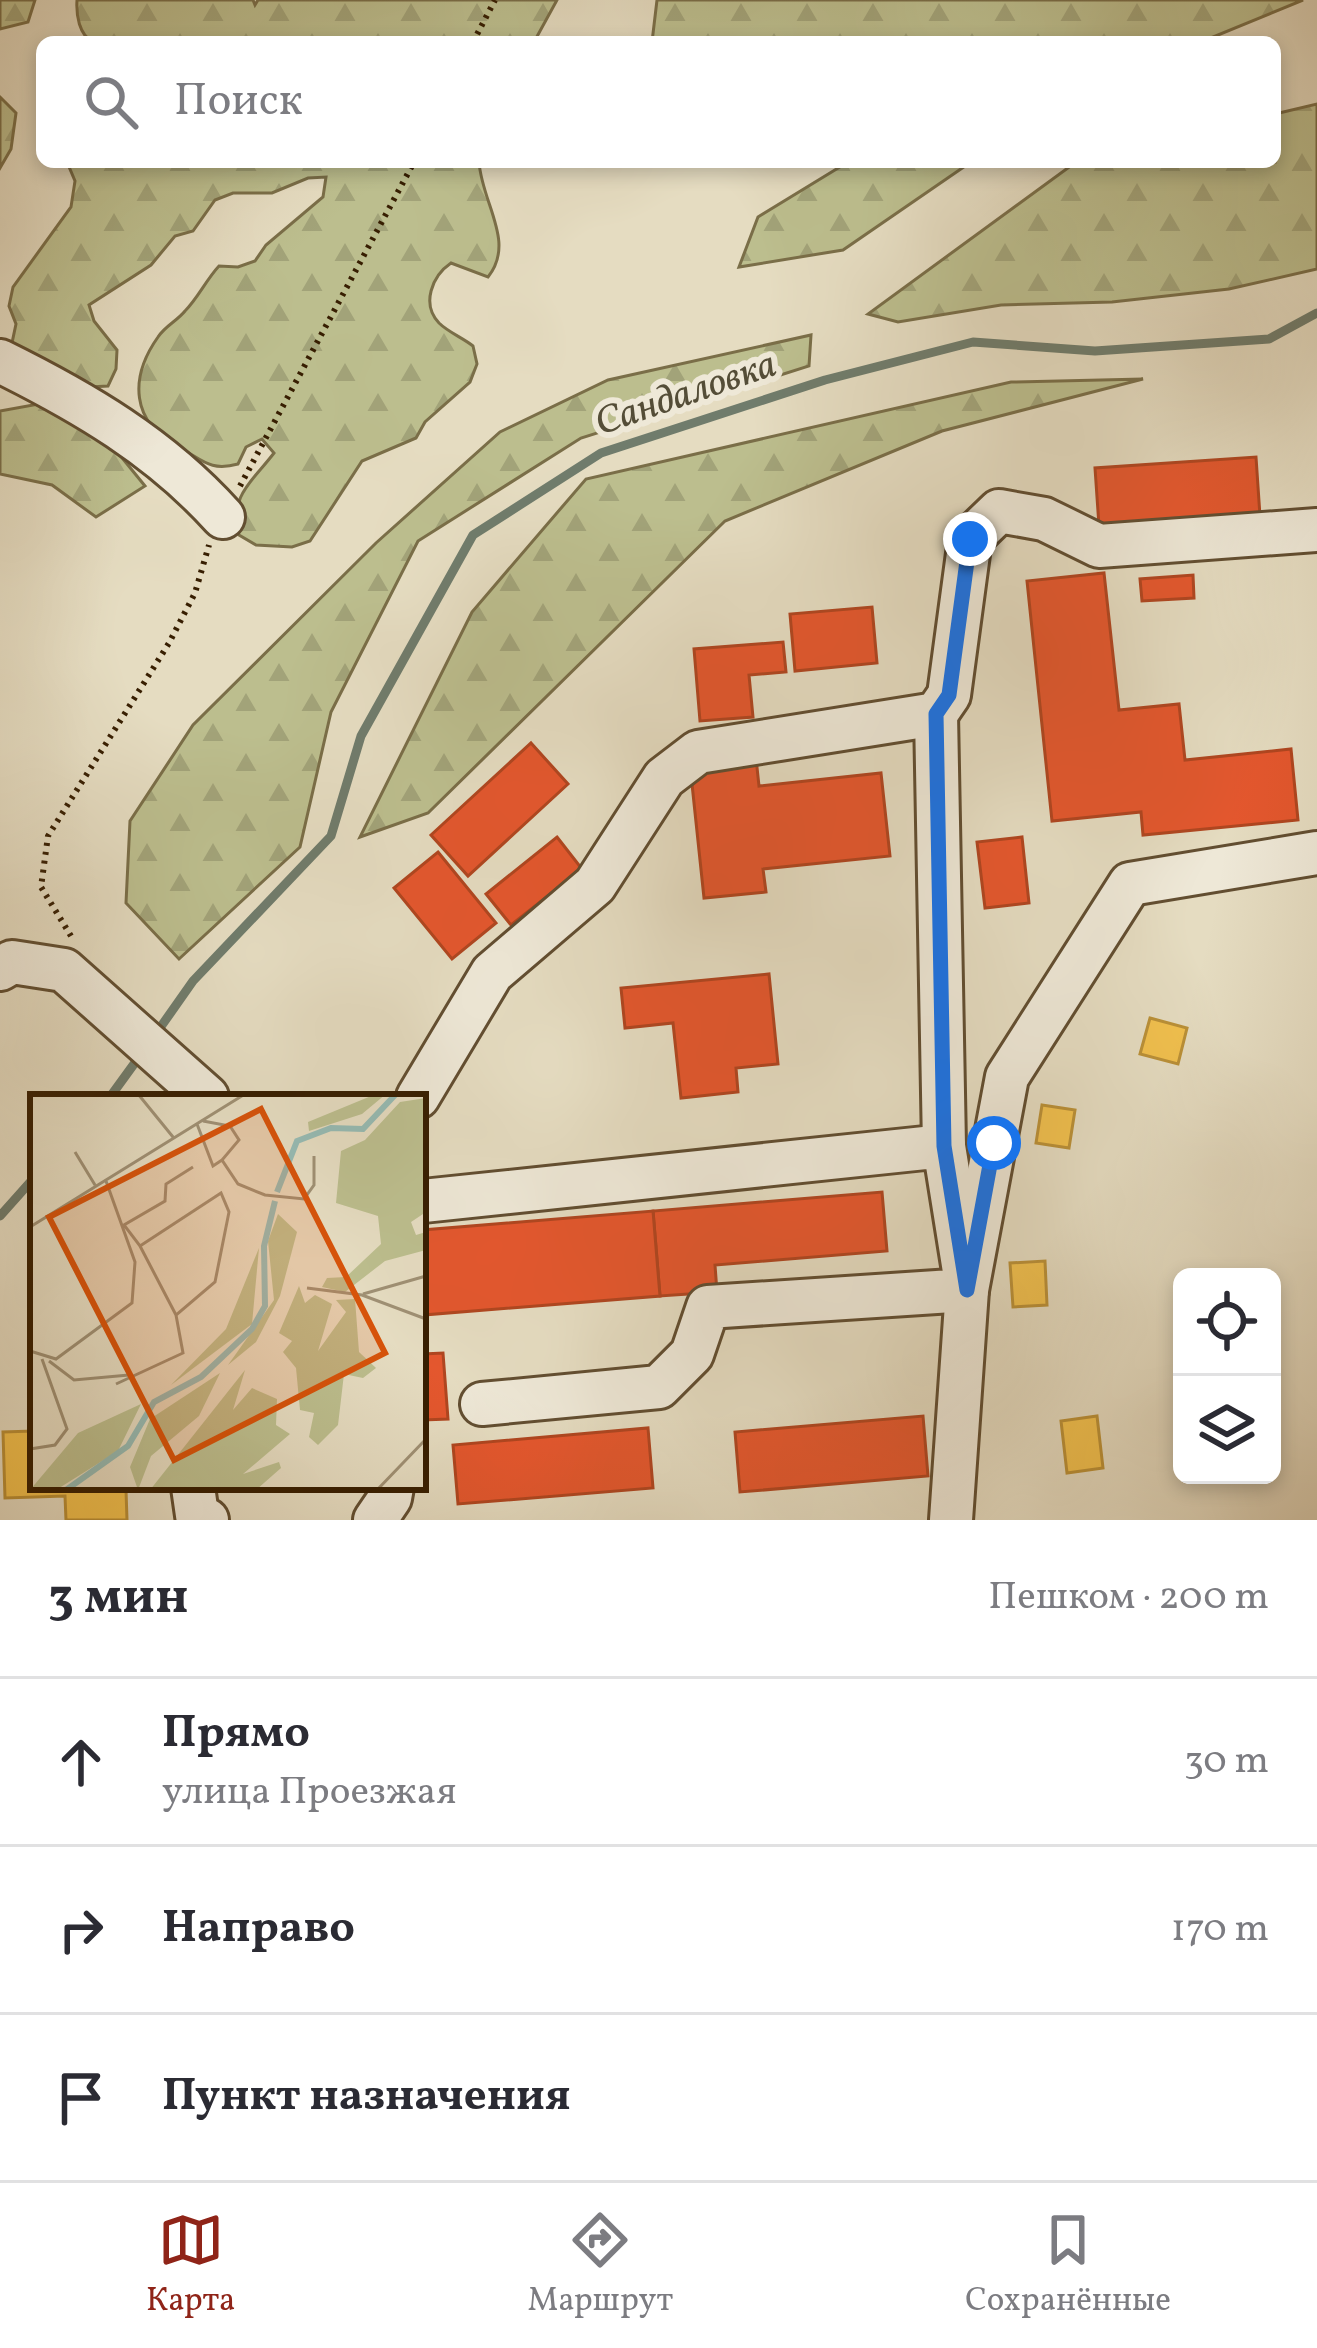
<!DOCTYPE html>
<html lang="ru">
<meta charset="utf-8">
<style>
body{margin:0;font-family:Vollkorn,serif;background:#f7f7f7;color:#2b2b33}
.controls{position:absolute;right:36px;bottom:36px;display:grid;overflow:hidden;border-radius:18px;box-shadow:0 6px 18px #0003}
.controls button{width:108px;height:108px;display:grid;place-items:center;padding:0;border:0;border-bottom:3px solid #e1e1e2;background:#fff;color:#2b2b33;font:60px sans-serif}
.stop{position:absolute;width:36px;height:36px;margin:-27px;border:9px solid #1a73e8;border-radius:50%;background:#fff}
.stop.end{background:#1a73e8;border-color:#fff;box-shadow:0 3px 12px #0008}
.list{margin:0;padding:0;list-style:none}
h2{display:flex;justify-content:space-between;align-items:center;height:156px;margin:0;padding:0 48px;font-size:51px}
h2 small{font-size:39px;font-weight:400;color:#7c7c81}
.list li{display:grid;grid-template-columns:78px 1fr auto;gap:36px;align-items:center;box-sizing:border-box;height:168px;padding:0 48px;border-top:3px solid #e1e1e2}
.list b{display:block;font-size:45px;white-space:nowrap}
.list p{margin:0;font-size:39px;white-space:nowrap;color:#7c7c81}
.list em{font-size:39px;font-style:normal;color:#7c7c81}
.icon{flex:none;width:66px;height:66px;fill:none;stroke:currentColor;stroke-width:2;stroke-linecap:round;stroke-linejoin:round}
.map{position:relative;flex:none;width:1317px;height:1520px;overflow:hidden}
.search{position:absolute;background:#fff;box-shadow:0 6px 18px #0003;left:36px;right:36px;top:36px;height:132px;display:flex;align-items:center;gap:30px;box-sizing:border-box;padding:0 42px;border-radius:18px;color:#7c7c81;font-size:45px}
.sheet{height:660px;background:#fff}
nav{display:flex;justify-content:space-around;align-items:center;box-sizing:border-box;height:168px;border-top:3px solid #e1e1e2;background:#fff;font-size:33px;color:#7c7c81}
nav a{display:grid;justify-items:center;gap:6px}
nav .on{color:#8f2418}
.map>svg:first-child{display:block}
.forest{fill:url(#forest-firs);stroke:#7a6e48;stroke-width:3}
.homes{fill:#f2c14e;stroke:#ba9037;stroke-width:3}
.shops{fill:#e4572e;stroke:#b04620;stroke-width:3}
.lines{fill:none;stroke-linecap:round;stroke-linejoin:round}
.stream{stroke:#707c6c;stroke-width:9}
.minor-casing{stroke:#624e31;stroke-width:48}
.path{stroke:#371e01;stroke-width:6;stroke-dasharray:3 6;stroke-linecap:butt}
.minor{stroke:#eee8d7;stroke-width:42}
.route{stroke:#1a73e8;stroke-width:15}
.labels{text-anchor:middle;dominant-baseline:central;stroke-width:12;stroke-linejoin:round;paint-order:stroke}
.water-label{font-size:39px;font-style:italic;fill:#544d37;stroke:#eee8d7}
.inset-river{fill:none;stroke:#96bbb4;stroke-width:6}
.inset-road{fill:none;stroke:#9f9074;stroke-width:3}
.view{fill:#d6530b;fill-opacity:0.15;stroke:#d6530b;stroke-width:6}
.inset-edge{fill:none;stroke:#371e01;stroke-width:6}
</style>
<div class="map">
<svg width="1317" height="1520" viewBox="0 0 1317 1520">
<defs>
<pattern id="forest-firs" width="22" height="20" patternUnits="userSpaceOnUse" patternTransform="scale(3)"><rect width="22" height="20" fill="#bcbe8e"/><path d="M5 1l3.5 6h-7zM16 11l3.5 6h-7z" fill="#a2a379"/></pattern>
</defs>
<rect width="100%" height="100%" fill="#e5dcc1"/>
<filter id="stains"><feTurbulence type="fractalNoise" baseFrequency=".00167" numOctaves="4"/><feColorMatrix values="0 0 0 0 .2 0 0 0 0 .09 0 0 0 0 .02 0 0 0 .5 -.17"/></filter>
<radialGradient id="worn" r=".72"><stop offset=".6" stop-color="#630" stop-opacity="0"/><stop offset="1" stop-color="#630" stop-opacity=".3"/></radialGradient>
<!-- forest -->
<g class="forest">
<path d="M0,0H35L28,22L0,29Z"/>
<path d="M77,0H253L255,5L258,0H557L534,42H93C79,35 76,15 77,0Z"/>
<path d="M657,0H1303L1201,42H652Z"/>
<path d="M0,97L16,113L11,149L0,168Z"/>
<path d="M1317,104V269L1229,289L1112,302L1001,305L898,322L868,314L1076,162H1275V114Z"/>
<path d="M67,162H479C482,204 516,242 488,277L451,263C432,276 421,304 439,323C448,332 463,338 473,346L477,364L470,382L425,422L416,438L362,461L310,541L292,547L256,545L239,535C229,495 252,482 274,453L262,439L246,447L238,464C209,472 202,459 178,447C131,422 129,378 158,337C165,326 177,321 185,311C198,298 206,280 219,266L238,267L255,261L266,245L323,197L326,177L308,178L272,193H233L215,200L193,231L175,236L151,265L89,305L94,321L117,350L116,369L108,386L89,387L18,361L12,343L16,324L9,306L13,287L71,207L75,181Z"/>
<path d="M848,162H971L843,250L739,267L758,217Z"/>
<path d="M811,335L809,366L581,438L418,541L331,712L300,847L179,959L126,903L130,821L193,725L376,543L500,432L608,380Z"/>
<path d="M1143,379L942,431L725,521L428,813L360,837L472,612L586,479L1011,382Z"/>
<path d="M44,403L101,432L145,486L96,517L52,485L0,474V411Z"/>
</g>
<!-- homes -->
<g class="homes">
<path d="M1150,1018L1187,1028L1178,1064L1140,1054Z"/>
<path d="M1042,1105L1075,1110L1069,1148L1036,1143Z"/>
<path d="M1045,1261L1047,1305L1013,1307L1010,1263Z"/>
<path d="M1097,1416L1103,1468L1067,1473L1061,1421Z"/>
<path d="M33,1431V1487H148L126,1490L127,1520H66L65,1496L5,1498L3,1432Z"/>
</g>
<!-- shops -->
<g class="shops">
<path d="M1256,457L1260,516L1099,526L1095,468Z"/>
<path d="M1104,573L1119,710L1179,704L1185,760L1291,749L1298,820L1143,835L1141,812L1052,821L1027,581Z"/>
<path d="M1193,575L1194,598L1142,601L1140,579Z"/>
<path d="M872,607L877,663L795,671L790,614Z"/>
<path d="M783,642L786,672L749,675L753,717L700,721L694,649Z"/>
<path d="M531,743L568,784L468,876L431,835Z"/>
<path d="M756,758L759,786L881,773L890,856L763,869L766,892L704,898L690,765Z"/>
<path d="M557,837L582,869L511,925L486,894Z"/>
<path d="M1022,837L1029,903L985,908L977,842Z"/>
<path d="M438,852L496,923L452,959L394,888Z"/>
<path d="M769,974L778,1064L736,1068L738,1092L681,1098L673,1023L625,1028L621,988Z"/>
<path d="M882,1192L887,1251L715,1265L717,1292L660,1296L653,1211Z"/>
<path d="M653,1211L660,1296L423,1315V1230Z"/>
<path d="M443,1353L448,1419L423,1420V1354Z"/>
<path d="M923,1416L928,1476L740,1492L735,1432Z"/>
<path d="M648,1428L653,1488L458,1504L453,1445Z"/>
</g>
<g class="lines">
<!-- stream -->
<g class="stream">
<path d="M155,1035L193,981L331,836L361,736L473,535L601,453L825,380L973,342L1095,351L1269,339L1317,313"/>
<path d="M110,1097L142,1053"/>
<path d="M0,1216L33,1179"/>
</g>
<!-- minor casing -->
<g class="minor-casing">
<g id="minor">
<path d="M0,361C83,402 160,447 223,517"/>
<path d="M936,714L944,1146"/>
<path d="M0,969L12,962L64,970L207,1097"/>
<path d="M418,1097L492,973L595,885L664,778L698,752L936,714L949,695L970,539L999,511L1044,519L1099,546L1317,530"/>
<path d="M423,1201L944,1146L967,1290L708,1307L692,1354L659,1387L482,1404"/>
<path d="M193,1487L197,1515L207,1520"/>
<path d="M375,1520L390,1498L392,1487"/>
<path d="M951,1520L967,1290L1007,1077L1130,884L1317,853"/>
</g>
</g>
<!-- path -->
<g class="path">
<path d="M473,42L495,0"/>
<path d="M240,486L414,162"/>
<path d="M71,936L41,887L48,836L169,643L195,593L209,545"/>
</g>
<!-- minor -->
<use href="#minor" class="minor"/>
</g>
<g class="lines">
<!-- route -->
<path class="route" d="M970,539L949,695L936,714L944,1146L967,1290L994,1143"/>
</g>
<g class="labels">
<!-- water labels -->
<g class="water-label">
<text transform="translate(686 395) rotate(-19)">Сандаловка</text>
</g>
</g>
<!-- overview -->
<g transform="translate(30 1094)">
<rect width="396" height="396" fill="#e5dcc1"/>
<path d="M346,0H356L332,20L279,37L278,28ZM396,4V118L381,128L386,141L396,138V156L355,167L315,198L292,193L297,184L316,183L351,150L348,122L306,109L311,57L335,46L370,8ZM248,120L267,138L250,202L226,248L198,271L244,206L238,147ZM229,154L222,230L141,291L196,235ZM269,192L275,209L285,201L302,210L288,257L316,218L306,206L325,205L329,258L346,274L333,284L314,280L308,331L288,351L279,343L284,319L270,316L266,274L253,258L262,247L249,239ZM215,276L203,316L222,294L247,305L246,331L260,340L213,380L249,368L251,374L226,396H120ZM190,279L169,322L121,362L108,396L100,373L120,325ZM111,310L88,357L26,396H0L48,339Z" fill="#bcbe8e"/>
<path class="inset-river" d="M247,98L267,47L301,34L333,35L366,0M36,396L98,352L124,308L171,283L222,235L235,212L234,152L245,107"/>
<path class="inset-road" d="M108,0L143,43M173,27L200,32L209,46L192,66L208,90L235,101L274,105L284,91V62M167,30L183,72L192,66M45,58L65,91M0,133L215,0M110,152L146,221M277,194L332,201L396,225M333,200L396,182M0,257L26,265L102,209L105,168L76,87M19,267L44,286L99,281M86,290L153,259L146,221L185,188L199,118L191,99L110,152L94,131L135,107L136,90L163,73M0,355L25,351L37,335L12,265M347,396L396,345"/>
<path class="view" d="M231,15L355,259L144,366L19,123Z"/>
<rect width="396" height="396" class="inset-edge"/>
</g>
<rect width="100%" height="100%" filter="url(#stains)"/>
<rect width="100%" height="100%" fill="url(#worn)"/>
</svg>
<div class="controls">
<button><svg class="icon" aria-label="locate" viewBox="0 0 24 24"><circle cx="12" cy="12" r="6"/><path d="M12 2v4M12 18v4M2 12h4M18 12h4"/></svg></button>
<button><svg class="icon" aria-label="layers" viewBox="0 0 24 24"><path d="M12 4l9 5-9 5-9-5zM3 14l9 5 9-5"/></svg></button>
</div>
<div class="stop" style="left:994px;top:1143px"></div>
<div class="stop end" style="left:970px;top:539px"></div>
<div class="search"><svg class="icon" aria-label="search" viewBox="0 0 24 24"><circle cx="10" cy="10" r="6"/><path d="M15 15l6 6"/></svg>Поиск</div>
</div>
<section class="sheet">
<h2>3 мин<small>Пешком · 200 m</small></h2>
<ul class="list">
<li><svg class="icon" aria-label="ahead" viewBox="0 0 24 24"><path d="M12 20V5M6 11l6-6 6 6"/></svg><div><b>Прямо</b><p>улица Проезжая</p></div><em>30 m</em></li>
<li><svg class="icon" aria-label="right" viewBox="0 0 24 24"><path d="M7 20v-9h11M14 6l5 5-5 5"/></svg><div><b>Направо</b></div><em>170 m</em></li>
<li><svg class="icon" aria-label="arrive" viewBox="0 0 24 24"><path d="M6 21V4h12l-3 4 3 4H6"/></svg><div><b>Пункт назначения</b></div></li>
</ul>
</section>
<nav>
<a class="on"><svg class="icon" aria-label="map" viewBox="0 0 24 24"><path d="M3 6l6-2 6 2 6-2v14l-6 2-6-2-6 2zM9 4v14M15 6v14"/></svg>Карта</a>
<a><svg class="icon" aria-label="directions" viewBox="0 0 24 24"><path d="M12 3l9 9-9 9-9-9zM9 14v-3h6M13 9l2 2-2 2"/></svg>Маршрут</a>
<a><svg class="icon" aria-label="saved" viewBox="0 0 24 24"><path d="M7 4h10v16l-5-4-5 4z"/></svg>Сохранённые</a>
</nav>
